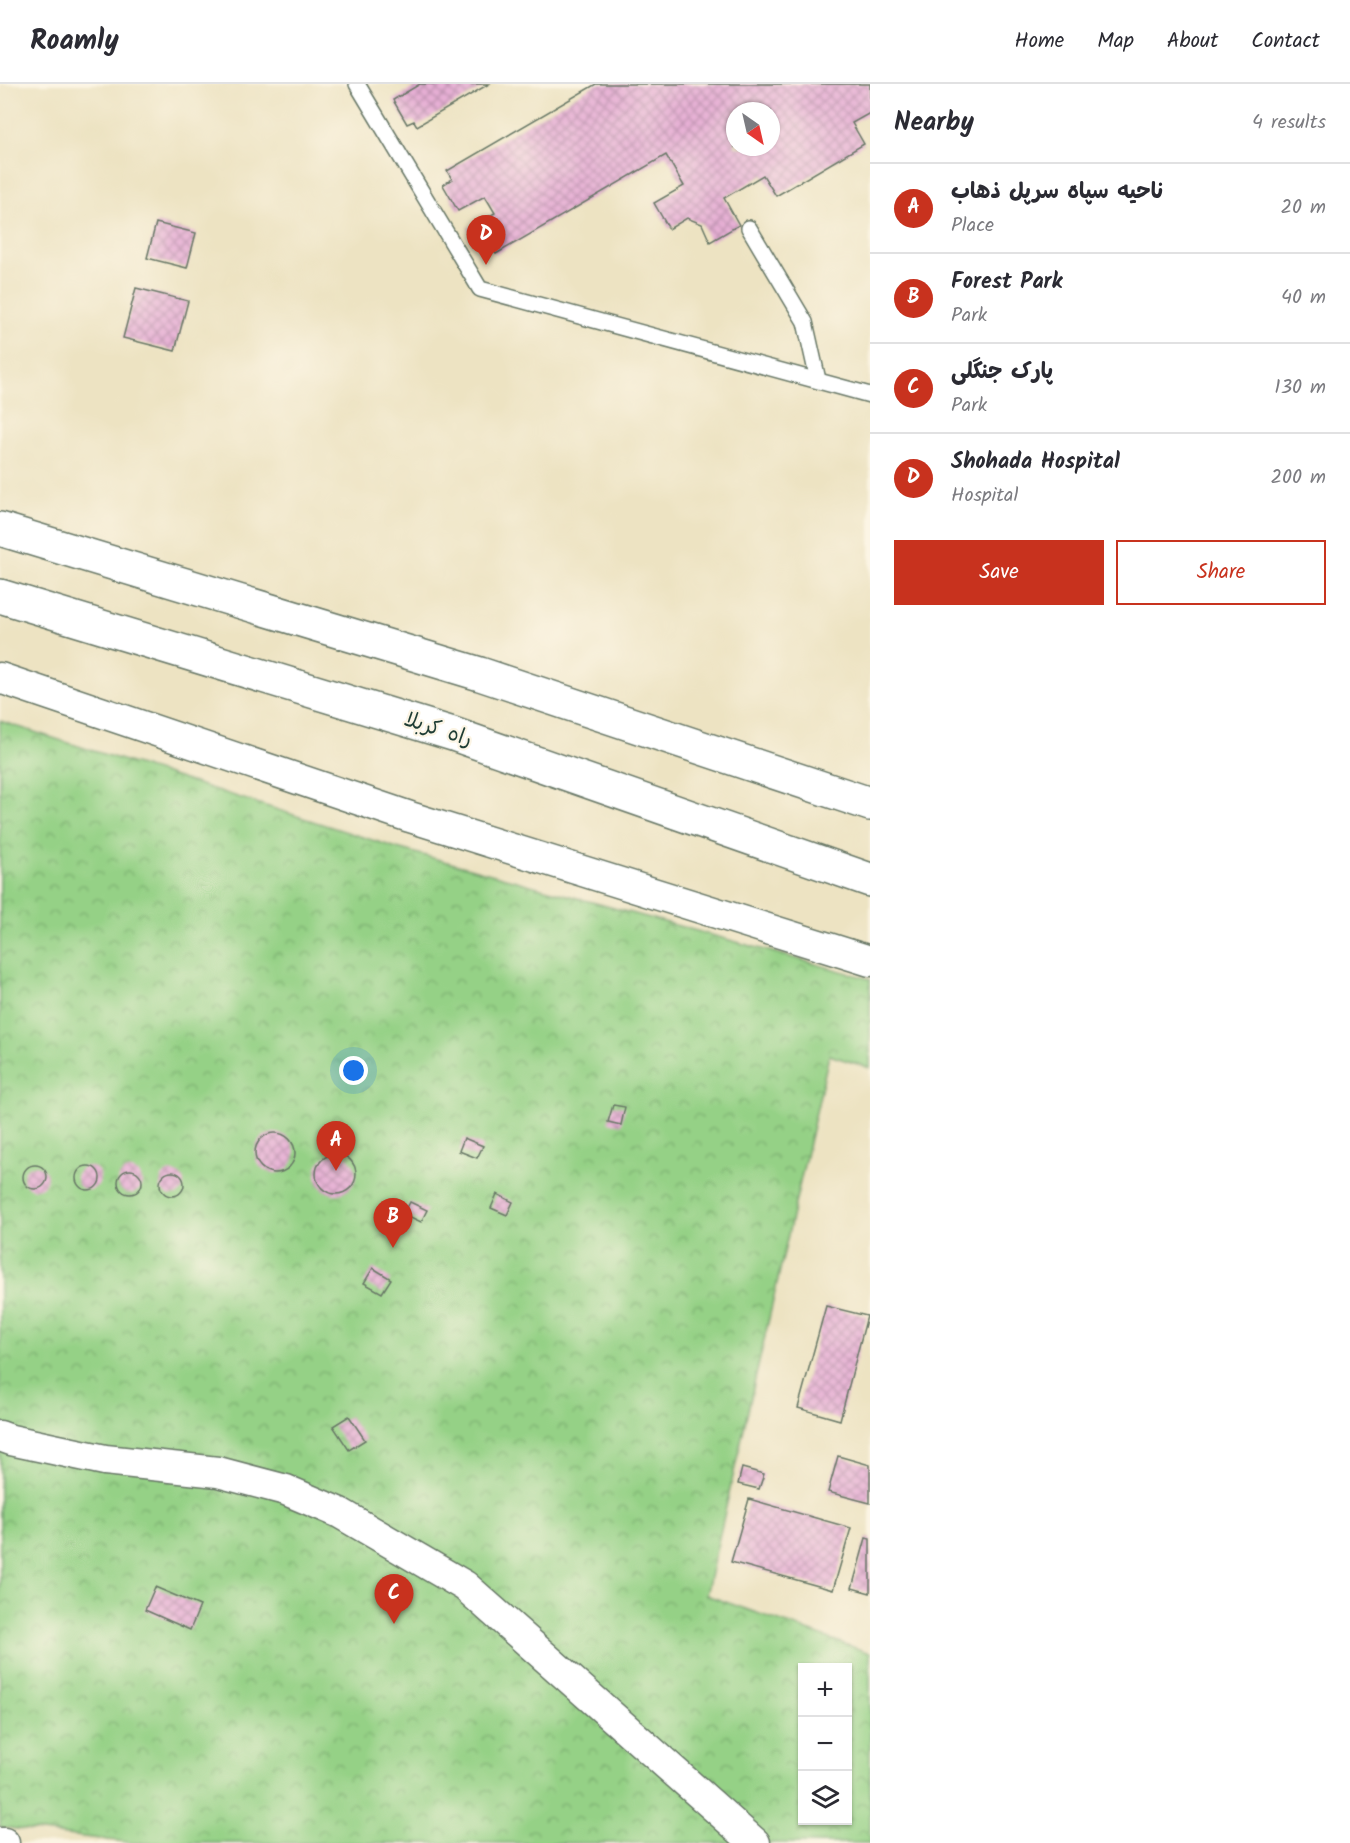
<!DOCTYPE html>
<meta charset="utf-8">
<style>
body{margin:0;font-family:Kalam,"Playpen Sans Arabic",sans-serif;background:#f2f2f3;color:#2b2b33}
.controls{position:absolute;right:18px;bottom:18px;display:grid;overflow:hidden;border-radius:0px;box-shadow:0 2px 4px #0004}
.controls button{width:54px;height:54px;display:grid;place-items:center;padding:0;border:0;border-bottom:2px solid #e1e1e2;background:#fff;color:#2b2b33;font:30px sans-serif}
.compass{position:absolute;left:726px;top:18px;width:54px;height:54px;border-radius:50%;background:#fff;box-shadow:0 2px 4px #0004;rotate:146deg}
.you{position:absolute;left:354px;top:987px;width:21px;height:21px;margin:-15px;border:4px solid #fff;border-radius:50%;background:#1a73e8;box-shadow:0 0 0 9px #1a73e833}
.badge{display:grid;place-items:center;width:39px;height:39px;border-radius:50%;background:#c8321e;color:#fff;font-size:20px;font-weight:700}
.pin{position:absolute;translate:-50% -50px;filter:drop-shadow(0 2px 3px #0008)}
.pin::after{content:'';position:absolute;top:32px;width:21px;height:18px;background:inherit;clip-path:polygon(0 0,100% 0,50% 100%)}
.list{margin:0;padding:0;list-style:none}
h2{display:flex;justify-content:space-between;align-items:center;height:78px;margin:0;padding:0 24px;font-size:26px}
h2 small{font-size:20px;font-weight:400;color:#7c7c81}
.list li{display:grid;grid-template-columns:39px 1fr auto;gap:18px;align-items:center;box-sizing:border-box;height:90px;padding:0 24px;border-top:2px solid #e1e1e2}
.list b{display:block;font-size:22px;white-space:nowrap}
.list p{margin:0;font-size:20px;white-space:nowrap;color:#7c7c81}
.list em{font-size:20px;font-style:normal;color:#7c7c81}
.actions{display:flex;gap:12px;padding:18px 24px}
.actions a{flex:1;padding:14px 0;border:2px solid #c8321e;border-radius:0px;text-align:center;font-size:21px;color:#c8321e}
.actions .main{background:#c8321e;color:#fff}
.icon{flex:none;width:33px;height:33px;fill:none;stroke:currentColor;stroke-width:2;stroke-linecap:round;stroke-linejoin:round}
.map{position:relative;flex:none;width:870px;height:1759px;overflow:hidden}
header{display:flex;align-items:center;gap:36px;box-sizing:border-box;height:84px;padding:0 30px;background:#fff;border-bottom:2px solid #e1e1e2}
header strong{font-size:28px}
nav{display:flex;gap:33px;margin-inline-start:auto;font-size:21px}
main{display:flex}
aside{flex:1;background:#fff}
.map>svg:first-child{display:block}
.park{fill:url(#park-crowns);stroke:#5a875d;stroke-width:1.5;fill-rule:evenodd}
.building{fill:url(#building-cross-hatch);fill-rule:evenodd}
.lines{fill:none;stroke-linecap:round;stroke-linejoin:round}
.lane-casing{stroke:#677766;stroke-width:18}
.street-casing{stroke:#677766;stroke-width:33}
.primary-casing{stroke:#677766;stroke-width:36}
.lane{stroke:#fff;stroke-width:15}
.street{stroke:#fff;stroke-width:30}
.primary{stroke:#fff;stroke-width:33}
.labels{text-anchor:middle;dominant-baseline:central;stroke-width:4.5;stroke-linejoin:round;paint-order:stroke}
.street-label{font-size:21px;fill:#1f3d34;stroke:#fcf5e5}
</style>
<header>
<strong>Roamly</strong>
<nav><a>Home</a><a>Map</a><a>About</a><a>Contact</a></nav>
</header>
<main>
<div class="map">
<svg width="870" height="1759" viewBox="0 0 870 1759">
<defs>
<pattern id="park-crowns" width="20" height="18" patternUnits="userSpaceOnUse" patternTransform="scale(1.5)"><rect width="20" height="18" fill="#95d186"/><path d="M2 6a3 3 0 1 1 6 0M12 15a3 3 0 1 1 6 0" fill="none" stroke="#79ab6e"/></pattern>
<pattern id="building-cross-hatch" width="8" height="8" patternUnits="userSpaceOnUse" patternTransform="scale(1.5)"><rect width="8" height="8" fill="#e6afd4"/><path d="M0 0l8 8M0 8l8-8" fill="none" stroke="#ba90ad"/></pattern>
</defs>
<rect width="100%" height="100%" fill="#fcf5e5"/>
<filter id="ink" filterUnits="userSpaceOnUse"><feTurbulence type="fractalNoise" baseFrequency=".0167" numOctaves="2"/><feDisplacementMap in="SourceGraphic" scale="12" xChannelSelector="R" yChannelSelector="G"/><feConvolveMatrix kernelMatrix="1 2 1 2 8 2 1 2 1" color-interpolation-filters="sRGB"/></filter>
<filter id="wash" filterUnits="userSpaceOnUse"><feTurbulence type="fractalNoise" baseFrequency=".008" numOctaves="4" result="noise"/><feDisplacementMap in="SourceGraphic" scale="24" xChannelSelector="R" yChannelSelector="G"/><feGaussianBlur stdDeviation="1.35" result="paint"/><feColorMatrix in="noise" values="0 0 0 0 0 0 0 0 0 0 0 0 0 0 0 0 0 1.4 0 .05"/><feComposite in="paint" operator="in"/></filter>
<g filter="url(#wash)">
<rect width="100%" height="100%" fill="#ede3c2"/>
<!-- park -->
<path class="park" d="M0,637L397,764L870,895V984L829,971L706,1511L870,1569V1759H134L0,1743ZM802,1584H848V1736H802Z"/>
<g id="blocks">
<!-- building -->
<g class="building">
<path d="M420,0H489L417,42L414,37L407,40L393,16Z"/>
<path d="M596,0H870V29L852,39L864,60L776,112L763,91L724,114L739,141L710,158L702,140L687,134L669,145L654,119L684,102L666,71L496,170L491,163L482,168L468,144L495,129L485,112L458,127L443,101L452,95L447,87ZM735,27H771V63H735Z"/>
<path d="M156,139L196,149L187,184L147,174Z"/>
<path d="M136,204L188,217L175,267L123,254Z"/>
<path d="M613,1021L625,1023L621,1041L608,1038Z"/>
<circle cx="275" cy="1069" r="20"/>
<path d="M464,1054L483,1062L477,1074L459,1067Z"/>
<circle cx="336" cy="1090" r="20"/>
<circle cx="35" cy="1093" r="12"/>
<circle cx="88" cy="1094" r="12"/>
<circle cx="130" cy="1098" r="12"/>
<circle cx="172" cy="1100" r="12"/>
<path d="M497,1110L513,1118L507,1131L491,1124Z"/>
<path d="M410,1118L427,1126L421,1138L404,1130Z"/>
<path d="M373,1184L391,1195L382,1209L364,1199Z"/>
<path d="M826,1222L867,1232L840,1336L798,1324Z"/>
<path d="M349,1332L365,1356L349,1366L333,1342Z"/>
<path d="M838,1372L870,1381V1419L828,1408Z"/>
<path d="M742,1384L764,1390L759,1405L738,1400Z"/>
<path d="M749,1415L851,1444L833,1506L731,1478Z"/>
<path d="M866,1454L870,1455V1509L852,1504Z"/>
<path d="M155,1503L200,1522L190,1546L145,1526Z"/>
</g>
</g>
</g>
<g filter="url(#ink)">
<use href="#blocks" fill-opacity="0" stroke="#677766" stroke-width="1.5"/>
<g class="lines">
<!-- lane casing -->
<g class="lane-casing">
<g id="lane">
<path d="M357,0L480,205L870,311"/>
<path d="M749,144L805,238L818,296"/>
</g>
</g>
<!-- street casing -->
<g class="street-casing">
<g id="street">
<path d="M0,594L410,733L870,877"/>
<path d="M0,1352L11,1356L105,1376L218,1388L286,1406L340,1429L465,1502L755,1759"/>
<path d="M0,1759H4"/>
</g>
</g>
<!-- primary casing -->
<g class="primary-casing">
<g id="primary">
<path d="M0,445L480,590L870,720"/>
<path d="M0,512L453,650L870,796"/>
</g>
</g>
<!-- lane -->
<use href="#lane" class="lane"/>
<!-- street -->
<use href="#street" class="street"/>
<!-- primary -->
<use href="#primary" class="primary"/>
</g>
</g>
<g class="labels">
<!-- street labels -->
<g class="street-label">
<text transform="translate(438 646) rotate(18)">راه کربلا</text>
</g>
</g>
</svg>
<div class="controls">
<button>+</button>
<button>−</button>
<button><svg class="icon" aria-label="layers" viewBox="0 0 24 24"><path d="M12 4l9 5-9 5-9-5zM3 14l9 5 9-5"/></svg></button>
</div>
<svg class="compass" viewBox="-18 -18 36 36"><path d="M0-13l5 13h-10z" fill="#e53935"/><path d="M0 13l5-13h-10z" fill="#7c7c81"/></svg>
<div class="you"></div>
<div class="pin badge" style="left:336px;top:1087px">A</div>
<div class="pin badge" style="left:393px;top:1164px">B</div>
<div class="pin badge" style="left:394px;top:1540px">C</div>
<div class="pin badge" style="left:486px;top:181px">D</div>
</div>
<aside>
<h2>Nearby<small>4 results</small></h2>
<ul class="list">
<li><span class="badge">A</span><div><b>ناحیه سپاه سرپل ذهاب</b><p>Place</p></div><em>20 m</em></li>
<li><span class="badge">B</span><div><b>Forest Park</b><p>Park</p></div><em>40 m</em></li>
<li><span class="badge">C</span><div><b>پارک جنگلی</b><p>Park</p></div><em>130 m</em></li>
<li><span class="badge">D</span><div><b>Shohada Hospital</b><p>Hospital</p></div><em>200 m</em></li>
</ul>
<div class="actions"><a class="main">Save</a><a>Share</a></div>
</aside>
</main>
